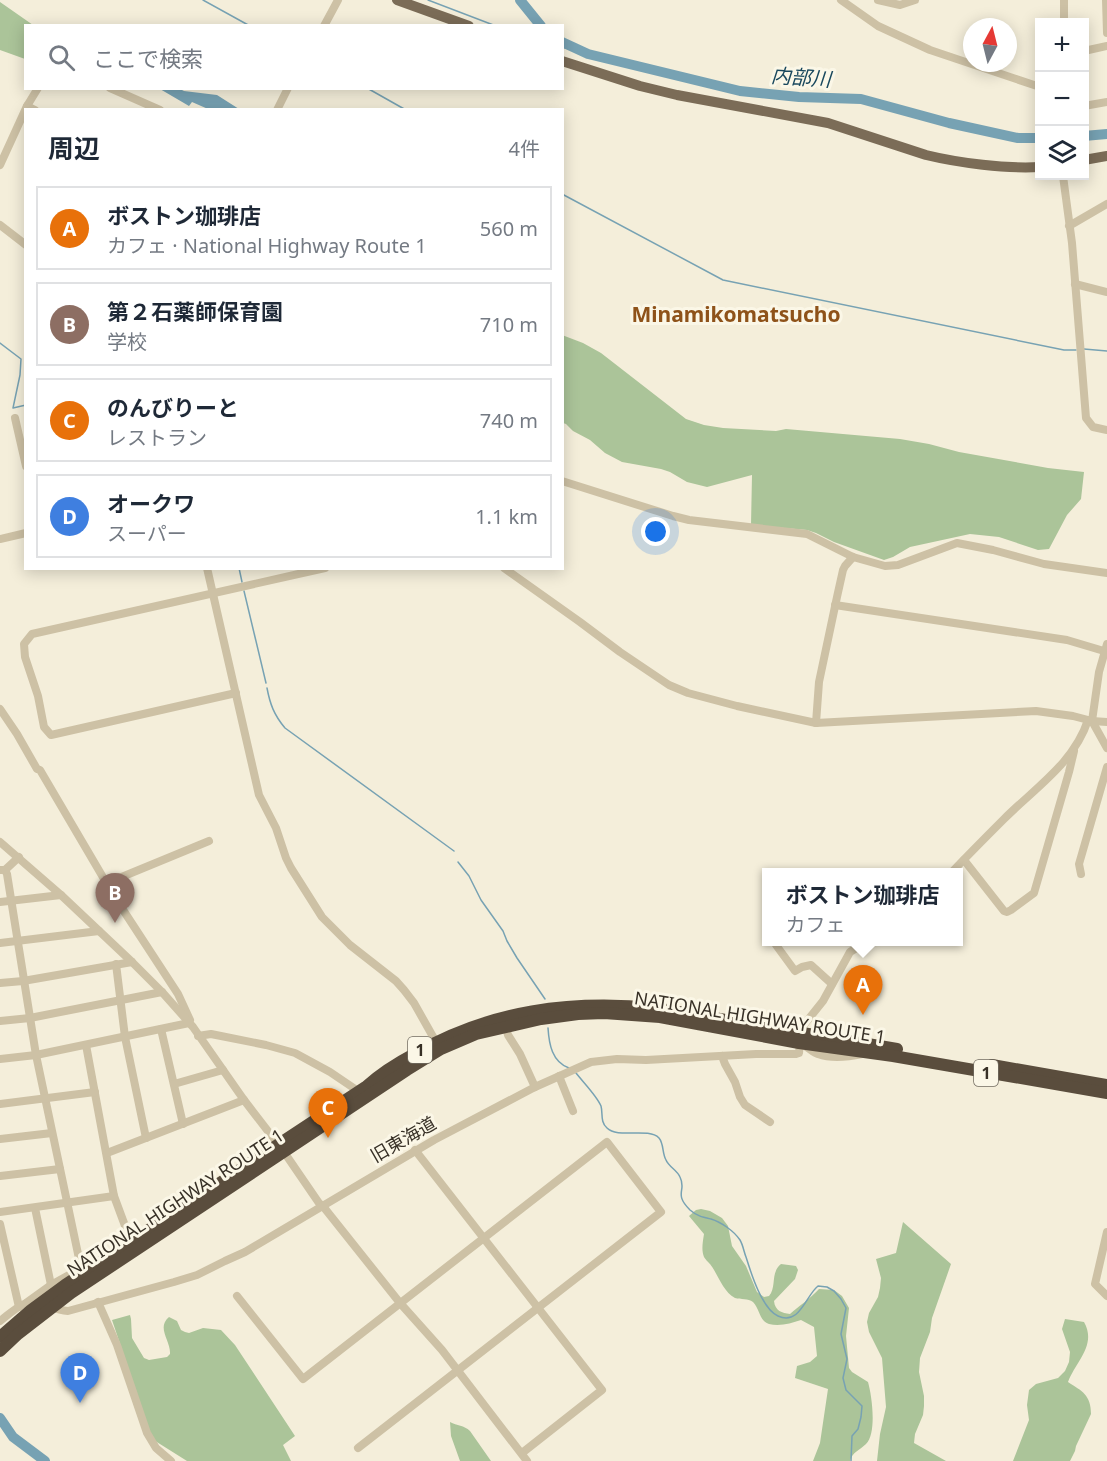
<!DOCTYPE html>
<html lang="ja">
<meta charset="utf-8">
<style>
body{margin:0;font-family:"Noto Sans","Noto Sans JP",sans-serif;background:#f2f2f3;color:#1f2937}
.controls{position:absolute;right:18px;top:18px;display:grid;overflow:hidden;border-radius:0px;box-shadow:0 3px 15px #0003}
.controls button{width:54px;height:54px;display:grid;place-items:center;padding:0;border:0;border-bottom:2px solid #e0e1e3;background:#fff;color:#1f2937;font:30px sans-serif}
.compass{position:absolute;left:963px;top:18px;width:54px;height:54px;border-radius:50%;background:#fff;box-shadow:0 3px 15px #0003;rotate:7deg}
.you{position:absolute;left:656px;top:532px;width:21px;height:21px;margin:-15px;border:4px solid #fff;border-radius:50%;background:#1a73e8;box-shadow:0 0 0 9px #1a73e833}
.badge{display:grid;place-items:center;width:39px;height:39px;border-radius:50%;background:#7c3aed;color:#fff;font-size:20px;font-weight:700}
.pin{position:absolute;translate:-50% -50px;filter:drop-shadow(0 2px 3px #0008)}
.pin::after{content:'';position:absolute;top:32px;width:21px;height:18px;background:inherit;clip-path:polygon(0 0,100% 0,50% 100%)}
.popup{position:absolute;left:762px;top:868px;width:201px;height:78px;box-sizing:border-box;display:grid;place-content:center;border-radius:0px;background:#fff;filter:drop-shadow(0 2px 4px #0005);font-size:20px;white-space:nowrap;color:#747a83}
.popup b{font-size:22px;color:#1f2937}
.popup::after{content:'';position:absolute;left:50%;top:100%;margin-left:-12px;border:12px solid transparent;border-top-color:#fff}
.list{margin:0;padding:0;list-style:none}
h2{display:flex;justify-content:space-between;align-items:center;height:78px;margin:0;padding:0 24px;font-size:26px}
h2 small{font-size:20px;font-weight:400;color:#747a83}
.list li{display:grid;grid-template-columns:39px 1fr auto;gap:18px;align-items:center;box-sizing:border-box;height:84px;margin:0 12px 12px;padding:0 12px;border:2px solid #e0e1e3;border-radius:0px}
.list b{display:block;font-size:22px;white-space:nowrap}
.list p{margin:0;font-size:20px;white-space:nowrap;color:#747a83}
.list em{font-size:20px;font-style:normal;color:#747a83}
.icon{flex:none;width:33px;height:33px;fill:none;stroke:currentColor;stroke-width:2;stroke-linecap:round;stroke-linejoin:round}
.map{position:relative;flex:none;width:1107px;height:1461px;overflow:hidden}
.search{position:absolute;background:#fff;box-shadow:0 3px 15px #0003;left:24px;top:24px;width:540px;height:66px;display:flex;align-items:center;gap:15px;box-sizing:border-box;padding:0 21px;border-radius:0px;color:#747a83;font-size:22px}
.panel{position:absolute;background:#fff;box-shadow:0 3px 15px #0003;left:24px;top:108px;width:540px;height:462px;border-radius:0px}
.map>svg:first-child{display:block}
.green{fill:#abc499}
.water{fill:#77a2b3}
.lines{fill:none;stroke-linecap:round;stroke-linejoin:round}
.stream{stroke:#77a2b3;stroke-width:1.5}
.river{stroke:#77a2b3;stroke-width:10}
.minor{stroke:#cdc1a5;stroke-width:8}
.major{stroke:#7b6c57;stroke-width:10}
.highway{stroke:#5a4d3d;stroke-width:12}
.labels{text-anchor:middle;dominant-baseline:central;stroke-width:6;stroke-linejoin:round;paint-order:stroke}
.shield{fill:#fbf7e7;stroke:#726c61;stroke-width:1.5}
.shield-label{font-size:16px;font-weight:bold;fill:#383127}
.street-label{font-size:18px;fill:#383127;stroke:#fbf7e7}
.water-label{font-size:20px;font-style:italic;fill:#19485d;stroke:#fbf7e7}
.quarter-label{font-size:21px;font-weight:bold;fill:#8e5219;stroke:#fbf7e7}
</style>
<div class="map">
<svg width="1107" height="1461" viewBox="0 0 1107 1461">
<rect width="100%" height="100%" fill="#f4eeda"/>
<!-- green -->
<g class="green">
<path d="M0,2L33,25L26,26L25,59L0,50Z"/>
<path d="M562,335L583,343L601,353L686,419L704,425L723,428L776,431L786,429L900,439L929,444L959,452L1048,468L1084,472L1081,499L1067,515L1049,549L1038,550L999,537L970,534L910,547L893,557L884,560L834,542L816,533L807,530L751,525L752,475L707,487L687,482L670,472L661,469L622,462L605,453L590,440L573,431L566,424L563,423Z"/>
<path d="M701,1209L710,1211L722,1218L728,1226L732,1246L746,1266L757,1292L764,1297L769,1296C777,1287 770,1273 781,1264L796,1266L798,1270L795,1279L774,1301C775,1311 782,1313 790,1314C800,1305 810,1299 819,1289L834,1290L842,1296L849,1308L846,1336L849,1368L852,1372L868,1382C872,1396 877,1433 866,1444C860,1450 852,1452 850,1461H813L820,1443L828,1389L795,1378L797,1366L810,1362L817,1356L814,1327L801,1320C791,1323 780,1327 769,1324C759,1321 760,1309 753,1302C748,1298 741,1300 735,1298C723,1292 718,1274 710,1264C709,1263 705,1259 704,1257C701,1250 703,1241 704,1234L689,1216L696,1210Z"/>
<path d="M903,1222L951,1264L932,1318L930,1332L920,1358L919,1372L924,1396V1406L923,1415L915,1434L914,1443L946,1461H877L880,1434L886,1407L882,1358L869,1332L867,1322L869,1313L878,1297L880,1288L881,1278L876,1259L896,1253Z"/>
<path d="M130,1315L131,1319L132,1338L144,1358L149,1360L167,1357L170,1354C171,1341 156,1328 169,1317L177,1321L181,1330L185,1332L189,1333L203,1328L221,1330L235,1345L295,1436L283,1445L291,1461H187L152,1439L112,1320Z"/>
<path d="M1065,1319L1084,1322C1097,1345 1076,1361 1068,1382C1082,1391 1091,1395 1091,1414L1076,1446L1075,1451L1070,1461H1013L1029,1420L1027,1405L1029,1390L1036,1384L1058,1378L1065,1371L1069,1362L1070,1352L1062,1329Z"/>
<path d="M450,1422C457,1426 464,1425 470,1431L491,1461H460L451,1436Z"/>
</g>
<!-- water -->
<path class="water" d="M160,89H180L184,91L217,95L239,109H208L192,102L189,106Z"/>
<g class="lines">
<!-- stream -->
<g class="stream">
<path d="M203,0L250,26"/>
<path d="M428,0L496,26"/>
<path d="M562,47L588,54"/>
<path d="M367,88L406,110"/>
<path d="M562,194L723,280L1064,350H1076"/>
<path d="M0,343L21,359L20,375L13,408L26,405"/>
<path d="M1084,349L1107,351"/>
<path d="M239,568L242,582"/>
<path d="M244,591L266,683"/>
<path d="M267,688C270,704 274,715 285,728L454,851"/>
<path d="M458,862L469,876L481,900L503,931L507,941L517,958L545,999"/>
<path d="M548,1028C549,1044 552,1062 569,1068"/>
<path d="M576,1073C583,1082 597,1096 601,1106C603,1113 600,1122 607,1128C618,1139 648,1127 659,1138C664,1144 662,1153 666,1160C669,1167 677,1170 680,1177C687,1191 673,1193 690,1210C697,1216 702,1217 711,1219C721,1222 734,1231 740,1240C743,1245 744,1252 746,1257C751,1273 762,1309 778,1316C800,1326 806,1295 818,1286L827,1287L834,1291L841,1299L846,1308L841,1334L847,1359L843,1378L846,1390L862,1406L861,1417L858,1429L852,1436L851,1461"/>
</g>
<!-- river -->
<g class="river">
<path d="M520,0L541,26"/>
<path d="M562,42L588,54L740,91L799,97L861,99L949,123L1018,138H1040"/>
<path d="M1084,136L1107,134"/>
<path d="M0,1418L13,1437L45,1461"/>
</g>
<!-- minor -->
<g class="minor">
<path d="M841,0L878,26L930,50L1040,87"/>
<path d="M878,0L900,5L915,0"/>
<path d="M1064,0V22"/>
<path d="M1106,0L1107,33"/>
<path d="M324,26L338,0"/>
<path d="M1084,51L1107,46"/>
<path d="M110,88L160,110"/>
<path d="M27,106L35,110"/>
<path d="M1084,106L1107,102"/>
<path d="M277,110L288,88"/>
<path d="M0,165L27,106L38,88"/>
<path d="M1063,176L1072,243L1086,418L1093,427L1107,430"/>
<path d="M0,225L26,245"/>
<path d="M1069,226L1107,204"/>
<path d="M1075,284L1107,292"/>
<path d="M15,418L26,466"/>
<path d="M562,481L673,516L689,520L807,534L853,557L885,566L898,565L957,543L993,550L1044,564L1107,573"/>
<path d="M0,539L26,533"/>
<path d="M207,568L259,795L276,828L286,858L291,868L322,917L350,945L396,981L404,990L414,1003L436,1042"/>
<path d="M504,568L580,622L620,652L669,685L688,693L737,706L816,723L1036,711L1073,716L1092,721L1107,722"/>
<path d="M835,605L1067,640L1104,651"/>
<path d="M1107,644L1099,672L1092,721L1107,748"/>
<path d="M236,693L51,735L44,727L38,696L25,657L24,644L32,634L325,568"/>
<path d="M0,709L17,734L37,769L40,770L114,896L178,994L190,1020"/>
<path d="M816,723L819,682L837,597L843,570L845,566L853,557"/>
<path d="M0,842L61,895L132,962L162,992L193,1027L244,1100L284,1152L321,1206"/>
<path d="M964,860L1004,911L1007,912L1011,910L1034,893L1069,772L1074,751"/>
<path d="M0,870H5L7,874L36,1055L81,1268"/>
<path d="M5,870L19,857"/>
<path d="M952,872C969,854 987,836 1004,819C1035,788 1074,763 1088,720"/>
<path d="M1081,874L1079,864L1107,767"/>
<path d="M107,883L209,841"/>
<path d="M0,902L61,895"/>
<path d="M0,943L99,931"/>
<path d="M776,945L795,971L802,967L811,965L832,984"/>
<path d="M116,964L125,1037L146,1138"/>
<path d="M0,983L23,981L132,962"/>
<path d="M0,1021L30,1018L162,992"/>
<path d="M506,1027L508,1035L520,1054L535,1087"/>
<path d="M161,1029L183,1124"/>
<path d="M198,1036L211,1034L266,1045L295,1053L330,1072L361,1093"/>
<path d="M86,1045L114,1196L131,1242"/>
<path d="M805,1046C810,1049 814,1053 818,1054C832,1059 848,1057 862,1054"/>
<path d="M722,1056L725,1064L735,1082L740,1097L745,1105L770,1122"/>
<path d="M0,1059L36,1055L189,1023"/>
<path d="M559,1076L573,1111"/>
<path d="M174,1084L223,1070"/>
<path d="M0,1104L95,1092"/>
<path d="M0,1139L52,1133"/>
<path d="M415,1150L602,1390L522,1453"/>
<path d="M107,1153L244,1100"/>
<path d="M0,1176L60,1169"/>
<path d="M322,1205L400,1303L442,1350L527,1461"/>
<path d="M35,1208L51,1285"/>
<path d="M0,1212L114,1196"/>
<path d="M0,1224L19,1307"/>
<path d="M1107,1232L1095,1284L1107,1296"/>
<path d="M237,1296L303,1379L607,1142L661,1212L358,1448"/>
<path d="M98,1302L117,1345L147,1433L156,1448L171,1461"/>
<path d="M26,1303L51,1285L78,1270"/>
<path d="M0,1321C11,1313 25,1298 39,1303C51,1306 55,1310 68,1311L174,1282L197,1275L225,1261L245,1252L434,1140L535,1087L591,1062L617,1059L646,1060L756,1054H796L799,1053L801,1033L803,1026L823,1001L850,952L866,942"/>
</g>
<!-- major -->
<g class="major">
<path d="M397,0L469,26"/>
<path d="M562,61L640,86L677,95L828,123L926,155C959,163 1006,169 1040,167"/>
<path d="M1084,160L1107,156"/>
</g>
<!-- highway -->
<g class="highway">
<path d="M992,1065L1107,1085"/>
<path d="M0,1337L31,1310L65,1285L367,1086C382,1072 399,1062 416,1053C492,1010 570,1000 655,1008L897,1049"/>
<path d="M0,1351L18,1334L71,1293L407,1070L441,1049L476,1034L541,1019L578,1014L604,1013L660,1017L799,1043L893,1056L1107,1093"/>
</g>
</g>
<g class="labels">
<!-- shield labels -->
<g class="shield">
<rect x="408" y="1037" width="24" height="26" rx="4.5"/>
<rect x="974" y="1060" width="24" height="26" rx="4.5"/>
</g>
<g class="shield-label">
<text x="420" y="1050">1</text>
<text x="986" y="1073">1</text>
</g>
<!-- street labels -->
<g class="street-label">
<text transform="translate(760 1017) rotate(9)">NATIONAL HIGHWAY ROUTE 1</text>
<text transform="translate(403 1139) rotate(-30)">旧東海道</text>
<text transform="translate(175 1202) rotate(-33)">NATIONAL HIGHWAY ROUTE 1</text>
</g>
<!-- water labels -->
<g class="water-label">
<text transform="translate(801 77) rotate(4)">内部川</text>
</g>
<!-- quarter labels -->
<g class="quarter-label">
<text x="736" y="314">Minamikomatsucho</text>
</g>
</g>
</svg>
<div class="controls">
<button>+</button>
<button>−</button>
<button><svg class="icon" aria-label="layers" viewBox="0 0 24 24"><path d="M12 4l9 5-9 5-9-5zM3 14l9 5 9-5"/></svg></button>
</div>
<svg class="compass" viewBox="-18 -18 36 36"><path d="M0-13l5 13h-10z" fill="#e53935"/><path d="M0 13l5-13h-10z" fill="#747a83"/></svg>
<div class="you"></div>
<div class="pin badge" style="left:863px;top:1015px;background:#e8710a">A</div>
<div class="popup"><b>ボストン珈琲店</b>カフェ</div>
<div class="pin badge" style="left:115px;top:923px;background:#8d6e63">B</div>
<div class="pin badge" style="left:328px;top:1138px;background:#e8710a">C</div>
<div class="pin badge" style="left:80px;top:1403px;background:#3f7fe0">D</div>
<div class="search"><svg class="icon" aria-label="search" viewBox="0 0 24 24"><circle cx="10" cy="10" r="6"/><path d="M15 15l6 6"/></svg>ここで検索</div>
<section class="panel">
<h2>周辺<small>4件</small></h2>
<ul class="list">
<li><span class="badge" style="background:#e8710a">A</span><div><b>ボストン珈琲店</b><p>カフェ · National Highway Route 1</p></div><em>560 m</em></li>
<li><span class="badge" style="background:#8d6e63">B</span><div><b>第２石薬師保育園</b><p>学校</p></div><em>710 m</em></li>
<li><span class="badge" style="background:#e8710a">C</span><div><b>のんびりーと</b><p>レストラン</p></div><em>740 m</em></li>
<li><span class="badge" style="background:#3f7fe0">D</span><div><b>オークワ</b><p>スーパー</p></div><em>1.1 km</em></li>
</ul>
</section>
</div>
